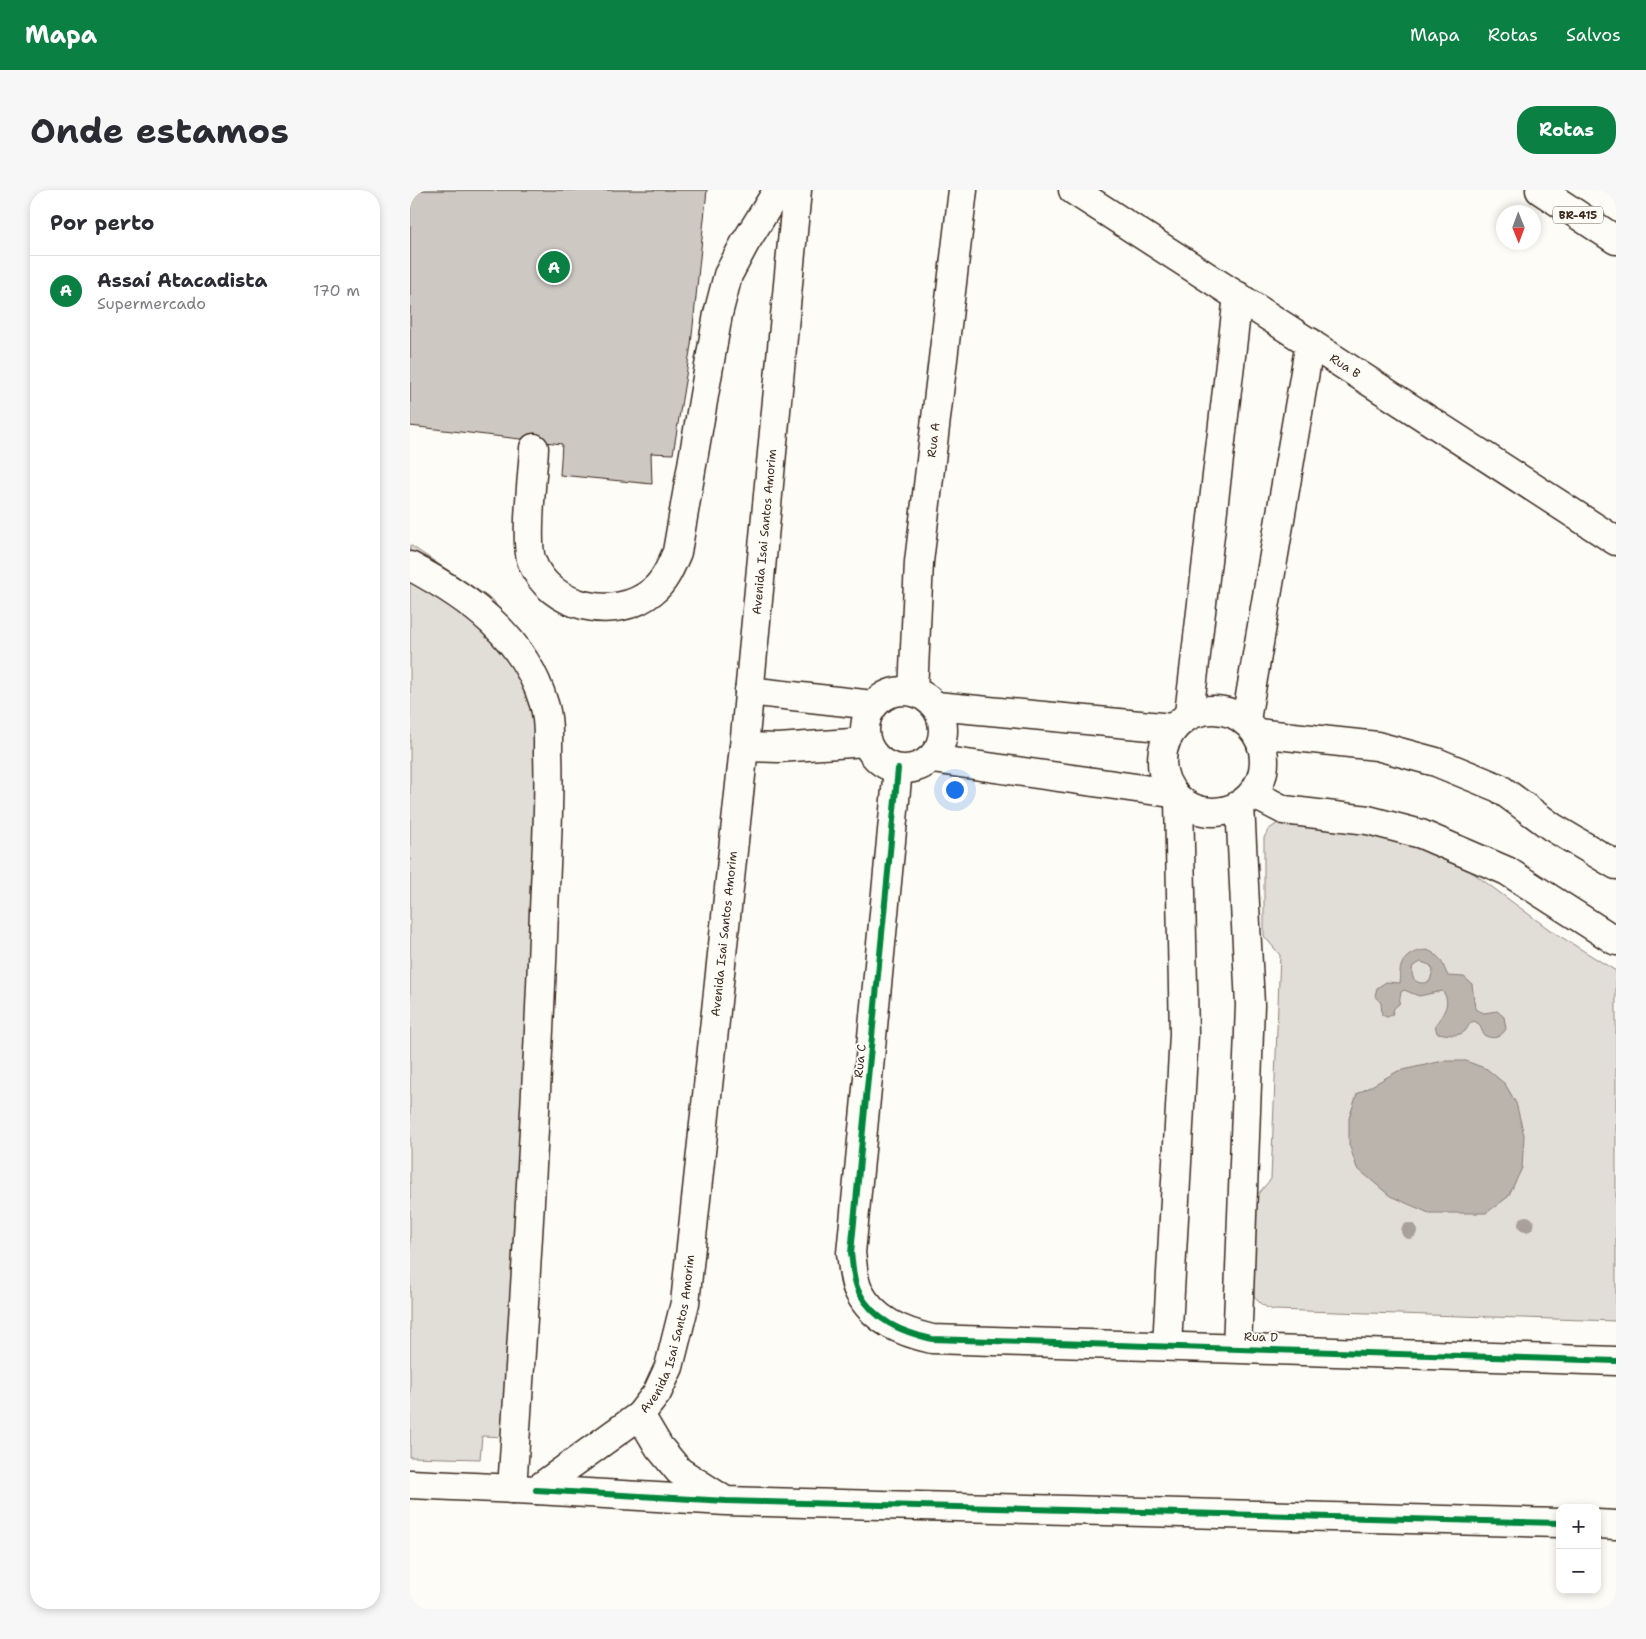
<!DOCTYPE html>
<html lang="pt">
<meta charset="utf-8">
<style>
body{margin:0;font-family:"Shantell Sans",sans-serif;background:#f7f7f7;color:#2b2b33}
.controls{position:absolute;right:15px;bottom:15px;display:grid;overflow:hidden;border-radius:10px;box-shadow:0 2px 8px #0003}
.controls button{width:45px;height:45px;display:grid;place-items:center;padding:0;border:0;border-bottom:1px solid #e1e1e2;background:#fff;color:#2b2b33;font:25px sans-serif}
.compass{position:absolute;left:1086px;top:15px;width:45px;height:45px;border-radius:50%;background:#fff;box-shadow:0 2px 8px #0003;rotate:179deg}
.you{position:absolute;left:544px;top:599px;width:18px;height:18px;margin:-12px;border:4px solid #fff;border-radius:50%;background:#1a73e8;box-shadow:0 0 0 8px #1a73e833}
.badge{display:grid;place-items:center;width:32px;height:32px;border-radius:50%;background:#0b8043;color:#fff;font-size:16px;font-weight:700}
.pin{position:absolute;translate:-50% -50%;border:2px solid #fff;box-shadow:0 1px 5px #0006}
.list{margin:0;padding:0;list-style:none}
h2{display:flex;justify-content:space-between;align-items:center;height:65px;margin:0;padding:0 20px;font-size:21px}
h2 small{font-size:16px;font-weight:400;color:#7c7c81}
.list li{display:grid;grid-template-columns:32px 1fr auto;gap:15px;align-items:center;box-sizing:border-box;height:70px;padding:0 20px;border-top:1px solid #e1e1e2}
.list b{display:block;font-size:19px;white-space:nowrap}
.list p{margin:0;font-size:16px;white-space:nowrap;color:#7c7c81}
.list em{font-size:16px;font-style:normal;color:#7c7c81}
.map{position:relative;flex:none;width:1206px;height:1419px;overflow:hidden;border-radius:20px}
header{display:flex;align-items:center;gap:30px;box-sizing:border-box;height:70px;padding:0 25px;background:#0b8043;color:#fff}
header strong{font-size:24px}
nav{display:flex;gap:28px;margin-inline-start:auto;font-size:18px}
.intro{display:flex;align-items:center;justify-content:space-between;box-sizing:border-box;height:120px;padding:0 30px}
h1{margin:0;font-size:35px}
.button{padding:12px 22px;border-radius:20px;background:#0b8043;color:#fff;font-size:18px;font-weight:700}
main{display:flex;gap:30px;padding:0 30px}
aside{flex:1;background:#fff;border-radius:20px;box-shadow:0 2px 8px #0003}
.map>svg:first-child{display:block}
.green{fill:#e1ded7;stroke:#8e847a}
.water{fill:#bbb4ad;stroke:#887d74;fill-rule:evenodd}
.building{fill:#cdc8c2;stroke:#3b2a1e}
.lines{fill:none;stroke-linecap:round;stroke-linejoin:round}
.minor-casing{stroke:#3b2a1e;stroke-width:31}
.major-casing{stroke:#3b2a1e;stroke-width:31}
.highway-casing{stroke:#3b2a1e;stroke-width:31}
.minor{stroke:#fdfcf7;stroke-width:28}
.major{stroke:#fdfcf7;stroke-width:28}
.highway{stroke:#fdfcf7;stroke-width:28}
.cycleway-casing{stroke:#fdfcf7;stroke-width:9}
.cycleway{stroke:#00873e;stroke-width:6}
.tree{fill:#a9a199}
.labels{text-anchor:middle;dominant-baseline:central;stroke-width:4;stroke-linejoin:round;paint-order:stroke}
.shield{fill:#fdfcf7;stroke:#75695f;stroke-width:1}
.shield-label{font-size:11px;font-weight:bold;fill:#3b2a1e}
.street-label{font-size:12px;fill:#3b2a1e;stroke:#fdfcf7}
</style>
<header>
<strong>Mapa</strong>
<nav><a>Mapa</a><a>Rotas</a><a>Salvos</a></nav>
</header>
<div class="intro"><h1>Onde estamos</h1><a class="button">Rotas</a></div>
<main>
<aside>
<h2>Por perto<small></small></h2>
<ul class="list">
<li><span class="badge">A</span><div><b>Assaí Atacadista</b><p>Supermercado</p></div><em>170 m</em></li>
</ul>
</aside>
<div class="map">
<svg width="1206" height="1419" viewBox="0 0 1206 1419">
<rect width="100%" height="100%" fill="#fdfcf7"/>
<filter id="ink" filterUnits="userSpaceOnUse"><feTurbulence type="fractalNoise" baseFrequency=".02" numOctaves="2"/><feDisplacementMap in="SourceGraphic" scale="10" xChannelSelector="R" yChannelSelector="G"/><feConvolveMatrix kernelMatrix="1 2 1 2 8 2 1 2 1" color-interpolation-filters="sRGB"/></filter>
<g filter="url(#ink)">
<!-- green -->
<g class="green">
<path d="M0,355L84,411L131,504L98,1247L72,1246L70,1269L0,1267Z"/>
<path d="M872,630L946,640L1009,655L1055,677L1140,740L1206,781V1131L864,1120C851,1116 844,1110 840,1096V1013L861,989L870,765L854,746V648L858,640Z"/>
</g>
<!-- water -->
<g class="water">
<path d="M1017,760C1032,766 1032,774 1038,786L1054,787L1062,794L1065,819L1074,823L1087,821L1094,827L1096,839C1090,848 1083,850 1074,845L1069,834L1064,831C1058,834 1059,836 1056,840C1050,848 1036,844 1027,843L1025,835C1032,826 1043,812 1032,801L1009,806L994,800L991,802L989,814L984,818L982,825L977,827L972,825L971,813L965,806L967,798L976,792L990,793C991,788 990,785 990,781C992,766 1004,761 1017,760ZM1011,772L1020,775L1023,780L1020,791C1008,797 999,789 1003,776Z"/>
<path d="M1033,871H1056L1077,879L1095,894L1106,913L1114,945L1112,978L1098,1007L1076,1023H1019L980,1006L947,978L939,954V928L947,904L988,881Z"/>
</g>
<!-- building -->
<path class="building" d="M0,0H297L281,155L263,264L241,263L242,294L150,285L152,254L0,236Z"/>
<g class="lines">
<!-- minor casing -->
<g class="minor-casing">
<g id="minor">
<path id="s1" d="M663,0L1206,351"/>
<path d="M124,258C123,282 114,352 122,372C139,417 205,433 243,401C255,391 261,376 267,362L308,124L318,85L335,53L368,0"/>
<path d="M0,376C58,407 115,447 134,514C139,529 138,547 138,563C140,615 136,668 134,721C127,914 115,1106 102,1299"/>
<circle cx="494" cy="540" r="39"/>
<path d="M339,501L463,515"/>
<path id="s2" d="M503,501L509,372L553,0"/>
<path d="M526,516L762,538"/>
<circle cx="803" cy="571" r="51"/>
<path d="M779,524L828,106"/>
<path d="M836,530L900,152"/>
<path d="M847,543L967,556L1026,572L1089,598L1142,637L1206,675"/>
<path d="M334,557L368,558L456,552"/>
<path d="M522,569L761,603"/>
<path d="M488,579L441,1063C443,1075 443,1091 449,1102C464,1131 492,1142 522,1149L1206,1171"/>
<path d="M843,604L874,620L958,630L1011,644L1097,681L1206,751"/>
<path d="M757,1156L774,844L769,610"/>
<path d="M827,1158L840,815L830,615"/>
<path d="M230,1225L249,1257L269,1281L314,1310"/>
<path d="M126,1300L316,1311L1150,1333"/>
<path d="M1187,1334L1206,1335"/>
</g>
</g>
<!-- major casing -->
<g class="major-casing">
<g id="major">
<path id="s3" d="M0,1294L126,1300L230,1225L247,1203L259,1177L275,1113L334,557L387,0"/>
</g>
</g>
<!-- highway casing -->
<g class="highway-casing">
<path id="highway" d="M1130,0L1206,50"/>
</g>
<!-- minor -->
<use href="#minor" class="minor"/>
<!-- major -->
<use href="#major" class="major"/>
<!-- highway -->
<use href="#highway" class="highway"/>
<!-- cycleway casing -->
<g class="cycleway-casing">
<g id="cycleway">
<path d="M488,579L441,1063C443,1075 443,1091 449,1102C464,1131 492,1142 522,1149L1206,1171"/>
<path d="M126,1300L316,1311L1150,1333"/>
</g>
</g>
<!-- cycleway -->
<use href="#cycleway" class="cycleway"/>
</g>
<!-- trees -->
<g class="tree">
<circle cx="1116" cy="1034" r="8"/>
<circle cx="999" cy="1041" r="8"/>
</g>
</g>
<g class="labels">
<!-- shield labels -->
<rect class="shield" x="1143" y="16.5" width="50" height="17" rx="4"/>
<g class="shield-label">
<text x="1168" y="25">BR-415</text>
</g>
<!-- street labels -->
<g class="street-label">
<text stroke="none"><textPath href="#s1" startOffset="324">Rua B</textPath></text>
<text stroke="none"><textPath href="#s2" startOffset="252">Rua A</textPath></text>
<text stroke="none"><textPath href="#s3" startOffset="1152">Avenida Isai Santos Amorim</textPath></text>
<text stroke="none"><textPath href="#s3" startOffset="748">Avenida Isai Santos Amorim</textPath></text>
<text transform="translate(450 871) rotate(-84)">Rua C</text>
<text stroke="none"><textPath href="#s3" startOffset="342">Avenida Isai Santos Amorim</textPath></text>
<text transform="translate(851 1147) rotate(2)">Rua D</text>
</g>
</g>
</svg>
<div class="controls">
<button>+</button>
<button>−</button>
</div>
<svg class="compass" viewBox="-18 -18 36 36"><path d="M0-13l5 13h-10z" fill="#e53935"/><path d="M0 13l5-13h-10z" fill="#7c7c81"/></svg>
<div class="you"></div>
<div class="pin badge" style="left:144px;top:77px">A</div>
</div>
</main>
